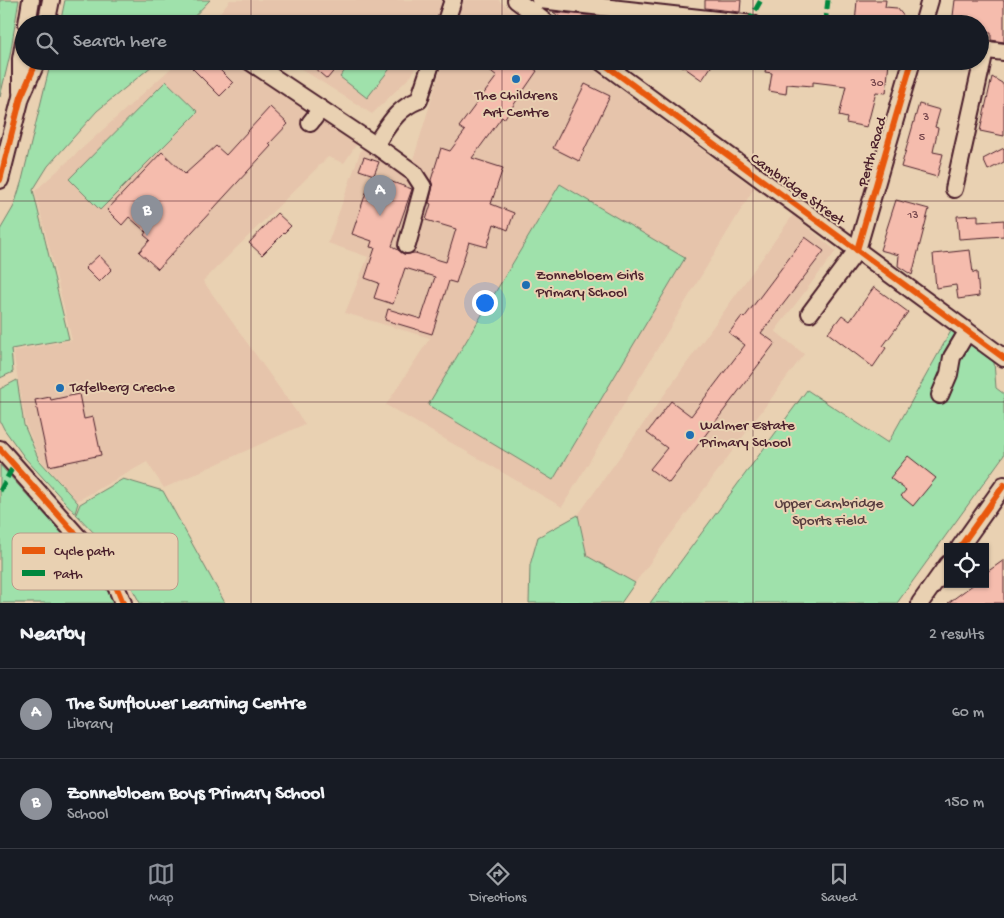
<!DOCTYPE html>
<style>
body{margin:0;font-family:"Gochi Hand",sans-serif;background:#20242c;color:#f1f3f6}
.controls{position:absolute;right:15px;bottom:15px;display:grid;overflow:hidden;border-radius:0px;box-shadow:0 1px 4px #0004}
.controls button{width:45px;height:45px;display:grid;place-items:center;padding:0;border:0;border-bottom:1px solid #363941;background:#171b24;color:#f1f3f6;font:25px sans-serif}
.you{position:absolute;left:484px;top:302px;width:18px;height:18px;margin:-12px;border:4px solid #fff;border-radius:50%;background:#1a73e8;box-shadow:0 0 0 8px #1a73e833}
.badge{display:grid;place-items:center;width:32px;height:32px;border-radius:50%;background:#8c9099;color:#fff;font-size:16px;font-weight:700}
.pin{position:absolute;translate:-50% -41px;filter:drop-shadow(0 1px 2px #0008)}
.pin::after{content:'';position:absolute;top:26px;width:18px;height:15px;background:inherit;clip-path:polygon(0 0,100% 0,50% 100%)}
.list{margin:0;padding:0;list-style:none}
h2{display:flex;justify-content:space-between;align-items:center;height:65px;margin:0;padding:0 20px;font-size:21px}
h2 small{font-size:16px;font-weight:400;color:#9ea1a6}
.list li{display:grid;grid-template-columns:32px 1fr auto;gap:15px;align-items:center;box-sizing:border-box;height:90px;padding:0 20px;border-top:1px solid #363941}
.list b{display:block;font-size:19px;white-space:nowrap}
.list p{margin:0;font-size:16px;white-space:nowrap;color:#9ea1a6}
.list em{font-size:16px;font-style:normal;color:#9ea1a6}
.icon{flex:none;width:28px;height:28px;fill:none;stroke:currentColor;stroke-width:2;stroke-linecap:round;stroke-linejoin:round}
.map{position:relative;flex:none;width:1004px;height:603px;overflow:hidden}
.search{position:absolute;background:#171b24;box-shadow:0 1px 4px #0004;left:15px;right:15px;top:15px;height:55px;display:flex;align-items:center;gap:12px;box-sizing:border-box;padding:0 18px;border-radius:28px;color:#9ea1a6;font-size:19px}
.sheet{height:245px;background:#171b24}
nav{display:flex;justify-content:space-around;align-items:center;box-sizing:border-box;height:70px;border-top:1px solid #363941;background:#171b24;font-size:14px;color:#9ea1a6}
nav a{display:grid;justify-items:center;gap:2px}
nav .on{color:#8c9099}
.map>svg:first-child{display:block}
.built{fill:#e6c4ab}
.green{fill:#9fe1ab;stroke:#74806b}
.building{fill:#f5bcad;stroke:#4a1f2b}
.lines{fill:none;stroke-linecap:round;stroke-linejoin:round}
.minor-casing{stroke:#4a1f2b;stroke-width:20}
.minor{stroke:#e9d1b2;stroke-width:16}
.quiet{stroke:#00873e;stroke-width:5;stroke-dasharray:10 5;stroke-linecap:butt}
.cycleway-casing{stroke:#e9d1b2;stroke-width:9}
.cycleway{stroke:#e8590c;stroke-width:6}
.grid{fill:none;stroke:#4a1f2b;stroke-width:1;stroke-opacity:0.55}
.poi-dot{fill:#1f6fb2;stroke:#e9d1b2;stroke-width:2}
.labels{text-anchor:middle;dominant-baseline:central;stroke-width:4;stroke-linejoin:round;paint-order:stroke}
.number-label{font-size:12px;fill:#75464c}
.poi-label{font-size:15px;fill:#4a1f2b;stroke:#e9d1b2;text-anchor:start}
.street-label{font-size:15px;fill:#4a1f2b;stroke:#e9d1b2}
.park-label{font-size:15px;fill:#573c3e;stroke:#e9d1b2}
.key{fill:#e9d1b2;stroke:#b99c8a;stroke-width:1}
.key-label{font-size:14px;fill:#4a1f2b}
</style>
<div class="map">
<svg width="1004" height="603" viewBox="0 0 1004 603">
<rect width="100%" height="100%" fill="#e9d1b2"/>
<filter id="ink" filterUnits="userSpaceOnUse"><feTurbulence type="fractalNoise" baseFrequency=".02" numOctaves="2"/><feDisplacementMap in="SourceGraphic" scale="10" xChannelSelector="R" yChannelSelector="G"/><feConvolveMatrix kernelMatrix="1 2 1 2 8 2 1 2 1" color-interpolation-filters="sRGB"/></filter>
<g filter="url(#ink)">
<!-- built -->
<g class="built">
<path d="M230,0H444L434,24H230L217,16Z"/>
<path d="M462,0H498L531,24H454Z"/>
<path d="M179,61H236L358,142L344,163L328,157L203,281L305,424L164,488L147,462L77,501L40,459L26,425L13,351L72,340L35,191Z"/>
<path d="M289,61H418L412,75L372,114Z"/>
<path d="M443,61H582L754,188L562,507L386,405L430,338L345,313L368,257L328,243L362,147L408,177Z"/>
<path d="M793,215L836,251L775,331L804,354L635,583L587,556L578,515Z"/>
</g>
<!-- green -->
<g class="green">
<path d="M0,0H19L10,55L0,97Z"/>
<path d="M65,0H210L187,24H60Z"/>
<path d="M51,61H158L97,111L48,166L33,190L69,339L11,349L13,372L0,378V230L14,206L22,180Z"/>
<path d="M352,61H396L367,98L340,77Z"/>
<path d="M166,81L198,112L100,210L69,179Z"/>
<path d="M560,184L685,258L553,480L428,405Z"/>
<path d="M951,331L994,362L996,388L1004,394V455L897,603H650L807,390L888,443Z"/>
<path d="M17,380L24,425L39,460L78,503L75,513L25,458L4,429L0,421V389Z"/>
<path d="M0,465L97,572L114,603H0Z"/>
<path d="M123,479L163,491L225,603H140L114,554L76,514L80,504Z"/>
<path d="M578,515L587,556L635,583L621,603H529L530,565L538,537Z"/>
</g>
<!-- building -->
<g class="building">
<path d="M705,0H741L740,12L705,8Z"/>
<path d="M857,0H886L885,7L897,8L910,24H855Z"/>
<path d="M955,0H1004V42L991,40V33L980,32V24H952Z"/>
<path d="M553,12L604,17L613,24H569Z"/>
<path d="M199,61H211L233,83L220,96L192,68Z"/>
<path d="M306,61H342L327,79Z"/>
<path d="M478,61H524L537,71L504,119L502,117L472,158L503,168L491,204L514,213L508,230L494,224L487,247L469,242L456,283L449,281L432,334L385,320L388,309L421,319L435,277L405,268L393,304L374,298L379,283L365,278L375,248L370,247L372,241L352,234L372,175L412,189L392,246L404,254L415,253L446,262L456,229L426,220L431,204L429,203L433,186L431,180L441,148L450,151L465,131L459,127L497,76Z"/>
<path d="M675,61H715L702,80Z"/>
<path d="M767,61H889L886,93L876,92L867,127L846,123L847,118L839,116L846,86L813,82V86L787,84L786,94L769,91L772,73L765,72Z"/>
<path d="M992,77L1002,83L1004,87V136L980,131Z"/>
<path d="M585,84L610,96L579,161L553,148Z"/>
<path d="M919,104L940,110L935,127L938,128L933,152L943,154L937,177L901,167Z"/>
<path d="M270,107L288,124L269,144L271,146L158,269L139,252L150,240L144,235L146,232L129,217L122,225L107,210L162,152L185,174L216,146L226,155Z"/>
<path d="M1004,148V162L988,170L983,159Z"/>
<path d="M364,157L379,162L374,175L359,170Z"/>
<path d="M896,200L929,209L912,275L898,266L899,255L880,250Z"/>
<path d="M277,213L291,226L262,255L249,243Z"/>
<path d="M978,215V222L1004,220V236L959,239L957,216Z"/>
<path d="M805,237L824,251L761,333L775,343L669,483L650,469L667,448L647,433L671,401L691,416L745,345L729,333L742,316L744,318Z"/>
<path d="M970,250L973,273L977,272L979,296L958,299L956,285L936,288L933,254Z"/>
<path d="M99,255L112,269L99,282L85,268Z"/>
<path d="M874,287L908,312L883,346L886,348L873,367L828,333L842,315L850,321Z"/>
<path d="M79,394L84,419L93,417L101,455L49,466L35,400L50,397L51,400Z"/>
<path d="M908,456L936,478L913,506L901,496L906,490L890,478Z"/>
<path d="M1004,560V603H948L974,584H985L987,572Z"/>
</g>
<g class="lines">
<!-- minor casing -->
<g class="minor-casing">
<g id="minor">
<path d="M516,0L548,24"/>
<path d="M540,0L753,24"/>
<path d="M27,24L31,0"/>
<path d="M46,24L51,0"/>
<path d="M445,24L453,0"/>
<path d="M923,24L930,0"/>
<path d="M980,49L1004,52"/>
<path d="M249,61L375,145C389,125 396,109 419,100L432,61"/>
<path d="M600,61L1004,358"/>
<path d="M21,92V59L24,42"/>
<path d="M310,123L321,109"/>
<path d="M375,145L414,173L423,187L407,245"/>
<path d="M0,180L21,97L37,61"/>
<path d="M954,189L985,50"/>
<path d="M810,313L857,250L912,61"/>
<path d="M940,395L949,374L952,357L967,332"/>
<path d="M0,449L111,574L123,603"/>
<path d="M960,547L1004,485"/>
<path d="M920,603L948,564"/>
</g>
</g>
<!-- minor -->
<use href="#minor" class="minor"/>
<!-- quiet -->
<g class="quiet">
<path d="M748,23L761,0"/>
<path d="M825,24L828,0"/>
<path d="M0,491L14,465"/>
</g>
<!-- cycleway casing -->
<g class="cycleway-casing">
<g id="cycleway">
<path d="M600,61L1004,358"/>
<path d="M0,180L21,97L37,61"/>
<path d="M857,250L912,61"/>
<path d="M0,449L111,574L123,603"/>
<path d="M960,547L1004,485"/>
</g>
</g>
<!-- cycleway -->
<use href="#cycleway" class="cycleway"/>
</g>
</g>
<!-- grid -->
<path class="grid" d="M251,0V24M502,0V24M753,0V24M251,61V603M502,61V603M753,61V603M0,201H1004M0,402H1004"/>
<!-- markers -->
<g class="poi-dot">
<circle cx="516" cy="79" r="5"/>
<circle cx="526" cy="285" r="5"/>
<circle cx="60" cy="388" r="5"/>
<circle cx="690" cy="435" r="5"/>
</g>
<g class="labels">
<!-- number labels -->
<g class="number-label">
<text x="877" y="84">30</text>
<text x="926" y="118">3</text>
<text x="922" y="138">5</text>
<text x="913" y="216">13</text>
</g>
<!-- poi labels -->
<g class="poi-label">
<text x="516" y="96" text-anchor="middle">The Childrens<tspan x="516" dy="17">Art Centre</tspan></text>
<text x="536" y="276">Zonnebloem Girls<tspan x="536" dy="17">Primary School</tspan></text>
<text x="70" y="388">Tafelberg Creche</text>
<text x="700" y="426">Walmer Estate<tspan x="700" dy="17">Primary School</tspan></text>
</g>
<!-- street labels -->
<g class="street-label">
<text transform="translate(873 152) rotate(-74)">Perth Road</text>
<text transform="translate(797 190) rotate(36)">Cambridge Street</text>
</g>
<!-- park labels -->
<g class="park-label">
<text x="829" y="504">Upper Cambridge<tspan x="829" dy="17">Sports Field</tspan></text>
</g>
</g>
<!-- legend -->
<rect x="12" y="533" width="166" height="57" rx="8" class="key"/>
<rect x="22" y="547" width="23" height="7" fill="#e8590c"/>
<rect x="22" y="570" width="23" height="6" fill="#00873e"/>
<g class="key-label">
<text x="54" y="555">Cycle path</text>
<text x="54" y="578">Path</text>
</g>
</svg>
<div class="controls">
<button><svg class="icon" aria-label="locate" viewBox="0 0 24 24"><circle cx="12" cy="12" r="6"/><path d="M12 2v4M12 18v4M2 12h4M18 12h4"/></svg></button>
</div>
<div class="you"></div>
<div class="pin badge" style="left:380px;top:216px">A</div>
<div class="pin badge" style="left:147px;top:236px">B</div>
<div class="search"><svg class="icon" aria-label="search" viewBox="0 0 24 24"><circle cx="10" cy="10" r="6"/><path d="M15 15l6 6"/></svg>Search here</div>
</div>
<section class="sheet">
<h2>Nearby<small>2 results</small></h2>
<ul class="list">
<li><span class="badge">A</span><div><b>The Sunflower Learning Centre</b><p>Library</p></div><em>60 m</em></li>
<li><span class="badge">B</span><div><b>Zonnebloem Boys Primary School</b><p>School</p></div><em>150 m</em></li>
</ul>
</section>
<nav>
<a class="on"><svg class="icon" aria-label="map" viewBox="0 0 24 24"><path d="M3 6l6-2 6 2 6-2v14l-6 2-6-2-6 2zM9 4v14M15 6v14"/></svg>Map</a>
<a><svg class="icon" aria-label="directions" viewBox="0 0 24 24"><path d="M12 3l9 9-9 9-9-9zM9 14v-3h6M13 9l2 2-2 2"/></svg>Directions</a>
<a><svg class="icon" aria-label="saved" viewBox="0 0 24 24"><path d="M7 4h10v16l-5-4-5 4z"/></svg>Saved</a>
</nav>
